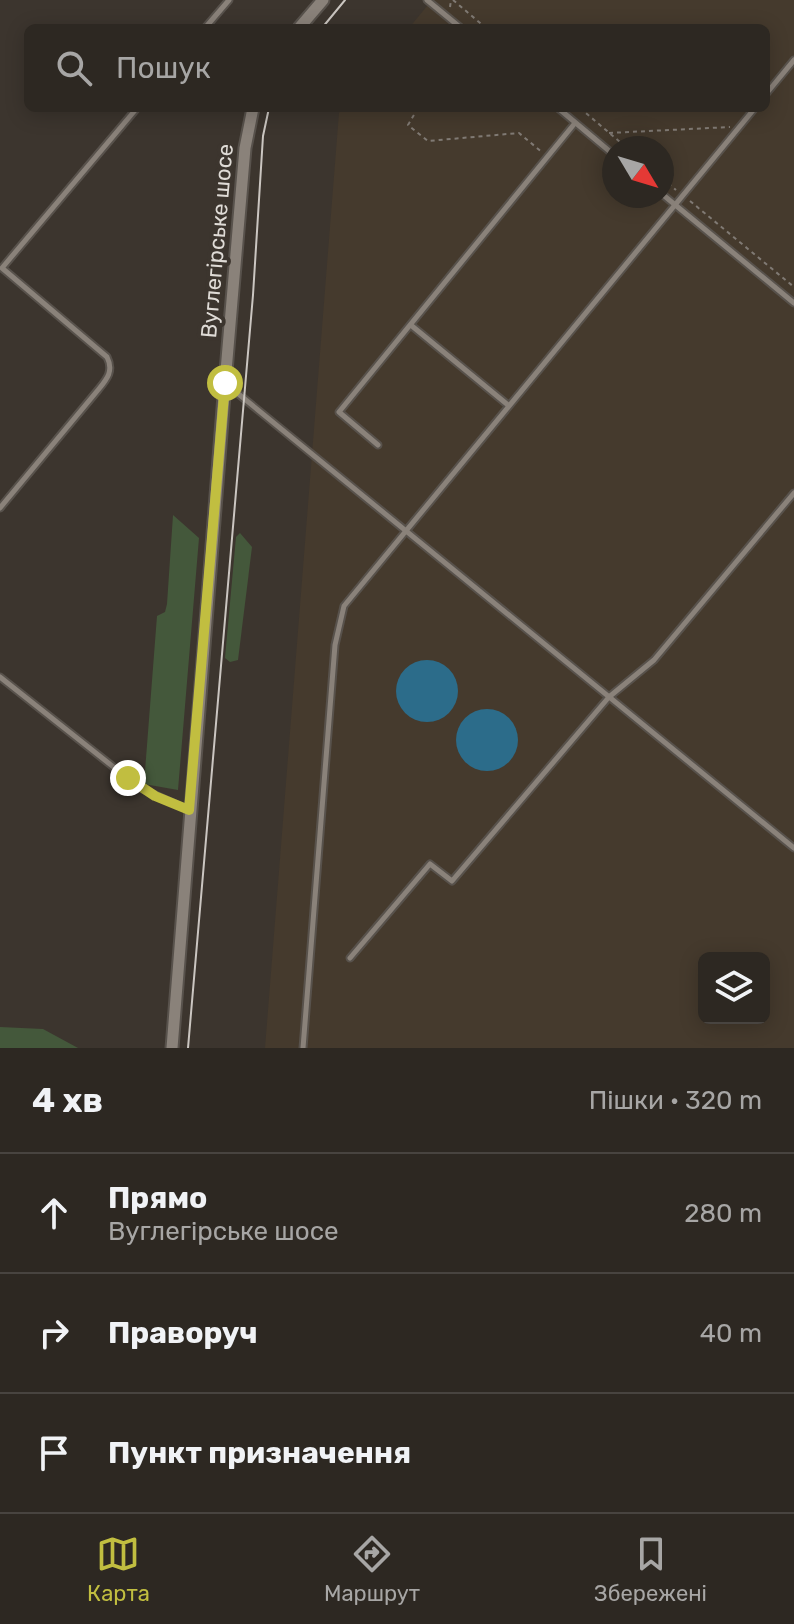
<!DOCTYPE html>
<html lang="uk">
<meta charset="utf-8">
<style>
body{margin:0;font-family:Rubik,sans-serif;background:#35302a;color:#f1f3f6}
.controls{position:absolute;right:24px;bottom:24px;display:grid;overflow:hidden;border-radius:12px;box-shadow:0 4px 20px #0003}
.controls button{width:72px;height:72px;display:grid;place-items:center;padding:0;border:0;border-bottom:2px solid #484440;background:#2d2822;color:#f1f3f6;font:40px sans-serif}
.compass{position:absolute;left:602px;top:136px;width:72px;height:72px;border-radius:50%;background:#2d2822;box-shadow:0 4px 20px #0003;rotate:128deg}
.stop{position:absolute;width:24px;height:24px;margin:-18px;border:6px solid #c1be40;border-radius:50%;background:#fff}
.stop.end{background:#c1be40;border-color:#fff;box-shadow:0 2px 8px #0008}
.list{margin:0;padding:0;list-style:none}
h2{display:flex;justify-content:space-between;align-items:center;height:104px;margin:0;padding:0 32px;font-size:34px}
h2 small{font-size:26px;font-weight:400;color:#a7a6a5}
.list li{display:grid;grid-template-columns:52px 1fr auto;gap:24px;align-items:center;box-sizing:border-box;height:120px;padding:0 32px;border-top:2px solid #484440}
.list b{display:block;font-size:30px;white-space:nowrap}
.list p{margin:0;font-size:26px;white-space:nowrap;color:#a7a6a5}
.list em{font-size:26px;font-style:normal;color:#a7a6a5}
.icon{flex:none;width:44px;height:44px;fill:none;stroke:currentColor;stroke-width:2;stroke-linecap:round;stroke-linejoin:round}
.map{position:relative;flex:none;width:794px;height:1048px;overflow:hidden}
.search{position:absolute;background:#2d2822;box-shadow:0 4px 20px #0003;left:24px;right:24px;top:24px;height:88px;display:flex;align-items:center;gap:20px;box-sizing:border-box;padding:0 28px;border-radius:12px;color:#a7a6a5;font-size:30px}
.sheet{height:464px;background:#2d2822}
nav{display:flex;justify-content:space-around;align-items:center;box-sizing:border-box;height:112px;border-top:2px solid #484440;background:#2d2822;font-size:22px;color:#a7a6a5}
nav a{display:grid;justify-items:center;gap:4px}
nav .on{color:#c1be40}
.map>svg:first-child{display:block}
.built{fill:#453a2d;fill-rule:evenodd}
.green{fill:#44583b}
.water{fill:#2c6c8a}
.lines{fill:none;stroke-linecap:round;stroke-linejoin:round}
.service-casing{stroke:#58524c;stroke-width:9}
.tertiary-casing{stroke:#58524c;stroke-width:15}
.path{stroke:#807a74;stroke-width:2;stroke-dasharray:4 4;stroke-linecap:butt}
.service{stroke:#8a827a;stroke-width:5}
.tertiary{stroke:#8a827a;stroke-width:11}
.tram{stroke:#cbc6c1;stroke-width:2}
.route{stroke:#c1be40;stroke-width:10}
.labels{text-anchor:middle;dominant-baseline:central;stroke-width:8;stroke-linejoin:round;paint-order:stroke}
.street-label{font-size:22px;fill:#dfdbd6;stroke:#3c352e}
</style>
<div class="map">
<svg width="794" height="1048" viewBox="0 0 794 1048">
<rect width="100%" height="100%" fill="#3c352e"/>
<!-- built -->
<path class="built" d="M432,0H794V1048H265L339,113L343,108H766V28H409ZM614,148H662V196H614ZM704,958H764V1018H704Z"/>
<!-- green -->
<g class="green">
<path d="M173,515L199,538L178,790L144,784L157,616L165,612L167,604Z"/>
<path d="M240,533L252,547L238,660L230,662L225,658L236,537Z"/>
<path d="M0,1027L43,1029L78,1048H0Z"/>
</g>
<!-- water -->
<g class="water">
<circle cx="427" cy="691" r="31"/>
<circle cx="487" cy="740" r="31"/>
</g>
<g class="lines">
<!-- service casing -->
<g class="service-casing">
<g id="service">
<path d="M427,0L461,28"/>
<path d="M205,28L229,0"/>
<path d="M766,94L794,60"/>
<path d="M558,108L614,155"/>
<path d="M662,194L794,303"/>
<path d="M412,326L508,405"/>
<path d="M225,383L794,848"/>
<path d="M378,445L339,412L575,123"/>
<path d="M0,508L98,390C107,379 114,371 107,357L2,268L137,108"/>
<path d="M0,677L140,788L189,810"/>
<path d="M350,958L430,864L452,881L609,697L654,660L794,493"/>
<path d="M303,1048L335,645L344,606L755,108"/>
</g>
</g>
<!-- tertiary casing -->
<g class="tertiary-casing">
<g id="tertiary">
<path d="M299,28L323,0"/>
<path d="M172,1048L225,383L245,148L253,108"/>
</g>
</g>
<!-- path -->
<g class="path">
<path d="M453,0L486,28"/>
<path d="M450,7L451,0"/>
<path d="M418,108L408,125L428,141L519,133L543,153"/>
<path d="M580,108L627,148"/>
<path d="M609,133L730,127"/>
<path d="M662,178L676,190"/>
<path d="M690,201L794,287"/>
</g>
<!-- service -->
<use href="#service" class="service"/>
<!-- tertiary -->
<use href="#tertiary" class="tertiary"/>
<!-- tram -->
<g class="tram">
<path d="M322,28L345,0"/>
<path d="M188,1048L253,295L263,136L269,108"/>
</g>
</g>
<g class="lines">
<!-- route -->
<path class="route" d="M128,778L155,796L189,810L225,383"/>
</g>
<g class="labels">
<!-- street labels -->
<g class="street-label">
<text transform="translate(217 241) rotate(-85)">Вуглегірське шосе</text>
</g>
</g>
</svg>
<div class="controls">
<button><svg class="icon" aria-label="layers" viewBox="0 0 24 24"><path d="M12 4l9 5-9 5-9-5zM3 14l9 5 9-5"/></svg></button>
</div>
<svg class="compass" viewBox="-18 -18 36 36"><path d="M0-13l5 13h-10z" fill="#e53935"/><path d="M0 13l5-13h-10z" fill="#a7a6a5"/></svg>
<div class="stop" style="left:225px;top:383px"></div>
<div class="stop end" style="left:128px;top:778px"></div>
<div class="search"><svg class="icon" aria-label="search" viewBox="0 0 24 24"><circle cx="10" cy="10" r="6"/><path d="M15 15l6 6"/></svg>Пошук</div>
</div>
<section class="sheet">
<h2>4 хв<small>Пішки · 320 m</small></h2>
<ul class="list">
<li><svg class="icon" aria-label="ahead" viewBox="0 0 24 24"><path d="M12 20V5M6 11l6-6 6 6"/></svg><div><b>Прямо</b><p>Вуглегірське шосе</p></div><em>280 m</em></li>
<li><svg class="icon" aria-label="right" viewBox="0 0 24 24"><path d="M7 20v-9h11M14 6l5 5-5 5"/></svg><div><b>Праворуч</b></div><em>40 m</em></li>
<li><svg class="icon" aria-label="arrive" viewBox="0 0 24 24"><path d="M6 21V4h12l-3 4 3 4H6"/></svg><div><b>Пункт призначення</b></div></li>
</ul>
</section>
<nav>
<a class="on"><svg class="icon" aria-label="map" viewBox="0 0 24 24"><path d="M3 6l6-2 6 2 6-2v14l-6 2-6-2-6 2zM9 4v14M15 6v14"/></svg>Карта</a>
<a><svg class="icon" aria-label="directions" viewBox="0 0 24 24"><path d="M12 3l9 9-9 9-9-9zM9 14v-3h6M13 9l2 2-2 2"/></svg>Маршрут</a>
<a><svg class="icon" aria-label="saved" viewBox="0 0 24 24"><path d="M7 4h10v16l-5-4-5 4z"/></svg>Збережені</a>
</nav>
